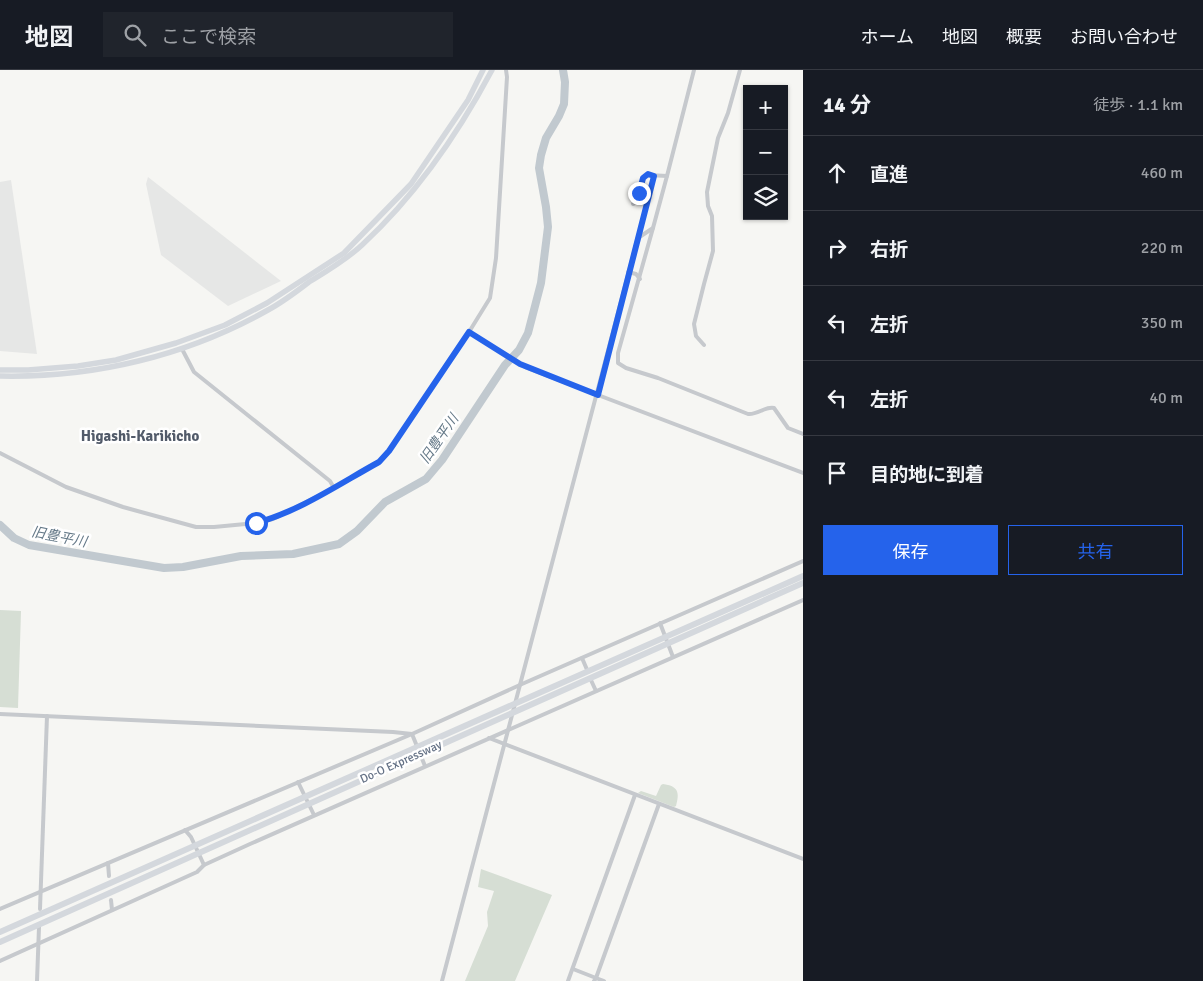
<!DOCTYPE html>
<html lang="ja">
<meta charset="utf-8">
<style>
body{margin:0;font-family:Signika,"Noto Sans JP",sans-serif;background:#20242c;color:#f1f3f6}
.controls{position:absolute;right:15px;top:15px;display:grid;overflow:hidden;border-radius:0px;box-shadow:0 1px 4px #0004}
.controls button{width:45px;height:45px;display:grid;place-items:center;padding:0;border:0;border-bottom:1px solid #363941;background:#171b24;color:#f1f3f6;font:25px sans-serif}
.stop{position:absolute;width:15px;height:15px;margin:-11px;border:4px solid #2563eb;border-radius:50%;background:#fff}
.stop.end{background:#2563eb;border-color:#fff;box-shadow:0 1px 5px #0008}
.list{margin:0;padding:0;list-style:none}
h2{display:flex;justify-content:space-between;align-items:center;height:65px;margin:0;padding:0 20px;font-size:21px}
h2 small{font-size:16px;font-weight:400;color:#9ea1a6}
.list li{display:grid;grid-template-columns:32px 1fr auto;gap:15px;align-items:center;box-sizing:border-box;height:75px;padding:0 20px;border-top:1px solid #363941}
.list b{display:block;font-size:19px;white-space:nowrap}
.list em{font-size:16px;font-style:normal;color:#9ea1a6}
.actions{display:flex;gap:10px;padding:15px 20px}
.actions a{flex:1;padding:11px 0;border:1px solid #2563eb;border-radius:0px;text-align:center;font-size:18px;color:#2563eb}
.actions .main{background:#2563eb;color:#fff}
.icon{flex:none;width:28px;height:28px;fill:none;stroke:currentColor;stroke-width:2;stroke-linecap:round;stroke-linejoin:round}
.map{position:relative;flex:none;width:803px;height:911px;overflow:hidden}
header{display:flex;align-items:center;gap:30px;box-sizing:border-box;height:70px;padding:0 25px;background:#171b24;border-bottom:1px solid #363941}
header strong{font-size:24px}
nav{display:flex;gap:28px;margin-inline-start:auto;font-size:18px}
.search{width:350px;height:45px;background:#20242c;display:flex;align-items:center;gap:12px;box-sizing:border-box;padding:0 18px;border-radius:0px;color:#9ea1a6;font-size:19px}
main{display:flex}
aside{flex:1;background:#171b24}
.map>svg:first-child{display:block}
.built{fill:#e6e7e6}
.green{fill:#d6ded4}
.lines{fill:none;stroke-linecap:round;stroke-linejoin:round}
.river{stroke:#c1c9cf;stroke-width:8}
.minor{stroke:#c6c9cd;stroke-width:4}
.trunk{stroke:#d4d8dd;stroke-width:5.5}
.motorway{stroke:#d4d8dd;stroke-width:6}
.route{stroke:#2563eb;stroke-width:6}
.labels{text-anchor:middle;dominant-baseline:central;stroke-width:5;stroke-linejoin:round;paint-order:stroke}
.street-label{font-size:12px;fill:#647185;stroke:#fff}
.water-label{font-size:14px;font-style:italic;fill:#657988;stroke:#fff}
.quarter-label{font-size:15px;font-weight:bold;fill:#525b6a;stroke:#fff}
</style>
<header>
<strong>地図</strong>
<div class="search"><svg class="icon" aria-label="search" viewBox="0 0 24 24"><circle cx="10" cy="10" r="6"/><path d="M15 15l6 6"/></svg>ここで検索</div>
<nav><a>ホーム</a><a>地図</a><a>概要</a><a>お問い合わせ</a></nav>
</header>
<main>
<div class="map">
<svg width="803" height="911" viewBox="0 0 803 911">
<rect width="100%" height="100%" fill="#f6f6f3"/>
<!-- built -->
<g class="built">
<path d="M148,107L281,211L228,236L161,185L146,114Z"/>
<path d="M11,110L37,284L0,281V112Z"/>
</g>
<!-- green -->
<g class="green">
<path d="M0,540L21,541L18,638L0,637Z"/>
<path d="M663,714C678,716 680,722 676,736L674,737L638,723L641,721L656,726L661,715Z"/>
<path d="M481,799L552,825L515,911H465L488,856L487,842L494,821L478,817Z"/>
</g>
<g class="lines">
<!-- river -->
<path class="river" d="M0,455L14,468L29,475L164,498L183,497L241,486L293,484L339,474L357,461L385,432L426,409L442,390L505,295L519,280L528,263L541,213L548,157L546,137L539,98L541,85L546,68L559,46L564,34L565,12L563,0"/>
<!-- minor -->
<g class="minor">
<path d="M633,134L636,132L645,106L648,105L667,106L694,0"/>
<path d="M653,158L618,283V293L626,298L658,308L748,344C758,345 765,336 774,338L788,358L803,364"/>
<path d="M638,168L653,158L667,106"/>
<path d="M628,202L636,204L640,209"/>
<path d="M469,262L527,298L803,403"/>
<path d="M704,275L696,266L694,254L704,214L713,181L712,146L708,136L707,122L718,68L728,43L740,0"/>
<path d="M182,279L194,302L330,411L334,418"/>
<path d="M0,383L66,417L123,437L196,457H214L256,453L273,449L334,418L379,392L389,381L469,262L490,228L496,188L507,7L506,0"/>
<path d="M660,553L673,587"/>
<path d="M582,588L588,602"/>
<path d="M590,608L596,621"/>
<path d="M0,644L393,662L412,664L425,696"/>
<path d="M489,668L803,789"/>
<path d="M298,712L314,745"/>
<path d="M185,760L191,767L204,795"/>
<path d="M108,793L109,806"/>
<path d="M111,830L112,840"/>
<path d="M0,839L412,664L522,614L803,491"/>
<path d="M40,839L47,646"/>
<path d="M0,891L197,802L204,795L250,774L803,530"/>
<path d="M573,899L596,908L594,911"/>
<path d="M37,911L39,857"/>
<path d="M442,911L654,106"/>
<path d="M568,911L635,725"/>
<path d="M604,911L596,908L659,734"/>
</g>
<!-- trunk -->
<g class="trunk">
<path d="M0,300H28L78,296L116,290L176,273L225,255L267,233L344,183L411,114L468,30L483,0"/>
<path d="M0,306C94,308 186,286 268,240C283,232 296,222 309,212C327,201 346,190 362,175C415,126 458,64 492,0"/>
</g>
<!-- motorway -->
<g class="motorway">
<path d="M0,862L803,506"/>
<path d="M0,872L803,513"/>
</g>
</g>
<g class="lines">
<!-- route -->
<path class="route" d="M256,453C300,441 339,414 379,392L389,381L469,262L520,294L598,325L654,106L648,104L643,108L639,123"/>
</g>
<g class="labels">
<!-- street labels -->
<g class="street-label">
<text transform="translate(401 692) rotate(-24)">Do-O Expressway</text>
</g>
<!-- water labels -->
<g class="water-label">
<text transform="translate(439 369) rotate(-55)">旧豊平川</text>
<text transform="translate(59 467) rotate(11)">旧豊平川</text>
</g>
<!-- quarter labels -->
<g class="quarter-label">
<text x="140" y="366">Higashi-Karikicho</text>
</g>
</g>
</svg>
<div class="controls">
<button>+</button>
<button>−</button>
<button><svg class="icon" aria-label="layers" viewBox="0 0 24 24"><path d="M12 4l9 5-9 5-9-5zM3 14l9 5 9-5"/></svg></button>
</div>
<div class="stop" style="left:256px;top:453px"></div>
<div class="stop end" style="left:639px;top:123px"></div>
</div>
<aside>
<h2>14 分<small>徒歩 · 1.1 km</small></h2>
<ul class="list">
<li><svg class="icon" aria-label="ahead" viewBox="0 0 24 24"><path d="M12 20V5M6 11l6-6 6 6"/></svg><div><b>直進</b></div><em>460 m</em></li>
<li><svg class="icon" aria-label="right" viewBox="0 0 24 24"><path d="M7 20v-9h11M14 6l5 5-5 5"/></svg><div><b>右折</b></div><em>220 m</em></li>
<li><svg class="icon" aria-label="left" viewBox="0 0 24 24"><path d="M17 20v-9H6M10 6l-5 5 5 5"/></svg><div><b>左折</b></div><em>350 m</em></li>
<li><svg class="icon" aria-label="left" viewBox="0 0 24 24"><path d="M17 20v-9H6M10 6l-5 5 5 5"/></svg><div><b>左折</b></div><em>40 m</em></li>
<li><svg class="icon" aria-label="arrive" viewBox="0 0 24 24"><path d="M6 21V4h12l-3 4 3 4H6"/></svg><div><b>目的地に到着</b></div></li>
</ul>
<div class="actions"><a class="main">保存</a><a>共有</a></div>
</aside>
</main>
